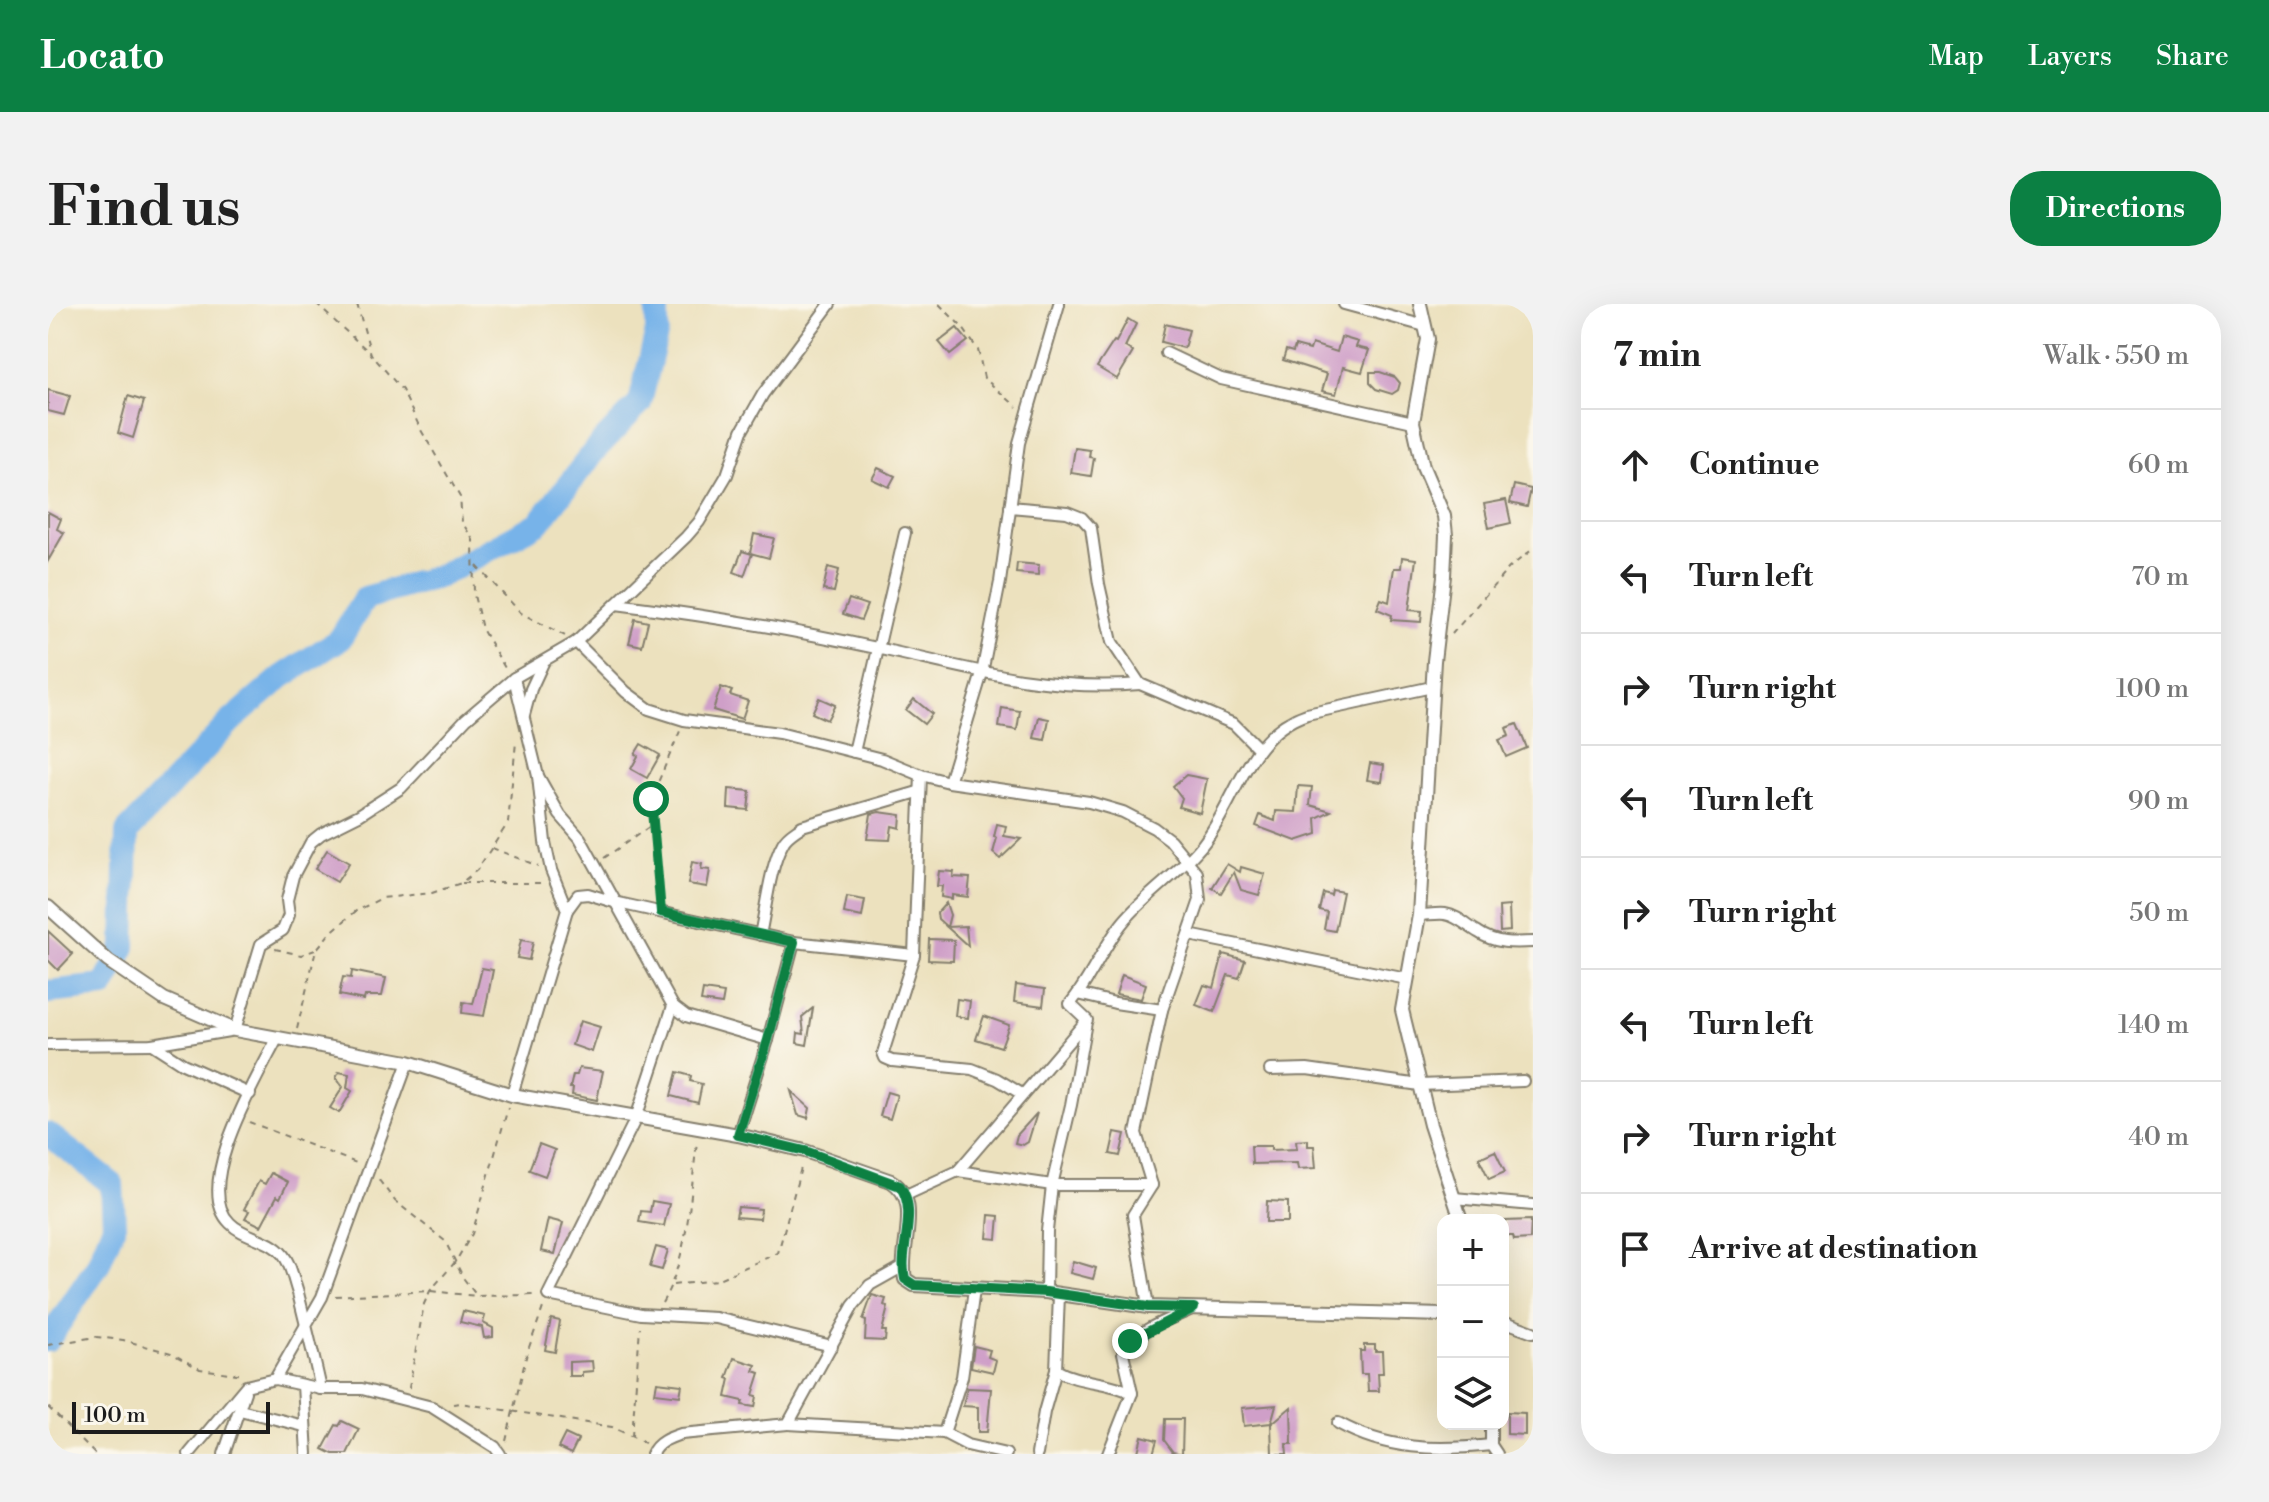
<!DOCTYPE html>
<meta charset="utf-8">
<style>
body{margin:0;font-family:"Libre Bodoni",serif;background:#f2f2f2;color:#222}
.controls{position:absolute;right:24px;bottom:24px;display:grid;overflow:hidden;border-radius:16px;box-shadow:0 8px 32px #0002}
.controls button{width:72px;height:72px;display:grid;place-items:center;padding:0;border:0;border-bottom:2px solid #e0e0e0;background:#fff;color:#222;font:40px sans-serif}
.scale{position:absolute;left:24px;bottom:20px;width:198px;box-sizing:border-box;padding-left:8px;border:4px solid #1c1c1c;border-top:0;font-size:22px;line-height:28px;white-space:nowrap;color:#1c1c1c;-webkit-text-stroke:6px #fbf7ec;paint-order:stroke}
.stop{position:absolute;width:24px;height:24px;margin:-18px;border:6px solid #0b8043;border-radius:50%;background:#fff}
.stop.end{background:#0b8043;border-color:#fff;box-shadow:0 2px 8px #0008}
.list{margin:0;padding:0;list-style:none}
h2{display:flex;justify-content:space-between;align-items:center;height:104px;margin:0;padding:0 32px;font-size:34px}
h2 small{font-size:26px;font-weight:400;color:#767676}
.list li{display:grid;grid-template-columns:52px 1fr auto;gap:24px;align-items:center;box-sizing:border-box;height:112px;padding:0 32px;border-top:2px solid #e0e0e0}
.list b{display:block;font-size:30px;white-space:nowrap}
.list em{font-size:26px;font-style:normal;color:#767676}
.icon{flex:none;width:44px;height:44px;fill:none;stroke:currentColor;stroke-width:2;stroke-linecap:round;stroke-linejoin:round}
.map{position:relative;flex:none;width:1485px;height:1150px;overflow:hidden;border-radius:32px}
header{display:flex;align-items:center;gap:48px;box-sizing:border-box;height:112px;padding:0 40px;background:#0b8043;color:#fff}
header strong{font-size:38px}
nav{display:flex;gap:44px;margin-inline-start:auto;font-size:28px}
.intro{display:flex;align-items:center;justify-content:space-between;box-sizing:border-box;height:192px;padding:0 48px}
h1{margin:0;font-size:56px}
.button{padding:20px 36px;border-radius:32px;background:#0b8043;color:#fff;font-size:28px;font-weight:700}
main{display:flex;gap:48px;padding:0 48px}
aside{flex:1;background:#fff;border-radius:32px;box-shadow:0 8px 32px #0002}
.map>svg:first-child{display:block}
.lines{fill:none;stroke-linecap:round;stroke-linejoin:round}
.river{stroke:#77b3e9;stroke-width:24}
.building{fill:#cf9fc8}
.minor-casing{stroke:#847e6d;stroke-width:14}
.tertiary-casing{stroke:#847e6d;stroke-width:16}
.path{stroke:#847e6d;stroke-width:2;stroke-dasharray:6 6;stroke-linecap:butt}
.minor{stroke:#fff;stroke-width:10}
.tertiary{stroke:#fff;stroke-width:12}
.route{stroke:#0b8043;stroke-width:10}
</style>
<header>
<strong>Locato</strong>
<nav><a>Map</a><a>Layers</a><a>Share</a></nav>
</header>
<div class="intro"><h1>Find us</h1><a class="button">Directions</a></div>
<main>
<div class="map">
<svg width="1485" height="1150" viewBox="0 0 1485 1150">
<rect width="100%" height="100%" fill="#fbf7ec"/>
<filter id="ink" filterUnits="userSpaceOnUse"><feTurbulence type="fractalNoise" baseFrequency=".0125" numOctaves="2"/><feDisplacementMap in="SourceGraphic" scale="16" xChannelSelector="R" yChannelSelector="G"/><feConvolveMatrix kernelMatrix="1 2 1 2 8 2 1 2 1" color-interpolation-filters="sRGB"/></filter>
<filter id="wash" filterUnits="userSpaceOnUse"><feTurbulence type="fractalNoise" baseFrequency=".006" numOctaves="4" result="noise"/><feDisplacementMap in="SourceGraphic" scale="32" xChannelSelector="R" yChannelSelector="G"/><feGaussianBlur stdDeviation="1.8" result="paint"/><feColorMatrix in="noise" values="0 0 0 0 0 0 0 0 0 0 0 0 0 0 0 0 0 1.4 0 .05"/><feComposite in="paint" operator="in"/></filter>
<g filter="url(#wash)">
<rect width="100%" height="100%" fill="#ece1be"/>
<g class="lines">
<!-- river -->
<g class="river">
<path d="M0,688L56,682L76,643L79,528L182,418L234,373L292,335L317,294L392,272L491,219L547,146L592,99L609,27V0"/>
<path d="M0,830L64,880L66,921L50,961L0,1036"/>
</g>
</g>
<g id="blocks">
<!-- building -->
<g class="building">
<path d="M1080,15L1088,20L1077,43L1085,48L1069,75L1049,63L1066,37L1068,38Z"/>
<path d="M1117,20L1141,26L1136,44L1113,38Z"/>
<path d="M909,24L920,37L902,51L891,38Z"/>
<path d="M1293,33L1310,38L1308,43L1321,46L1314,68L1295,63L1288,90L1274,87L1279,70L1235,56L1238,46L1245,48L1247,42L1262,46L1264,40L1289,48Z"/>
<path d="M1322,68H1332L1347,73L1352,79L1350,86L1344,90L1328,85L1322,79Z"/>
<path d="M0,86L22,92L16,111L0,107Z"/>
<path d="M80,92L96,97L85,134L70,129Z"/>
<path d="M1027,144L1042,146L1041,153L1046,154L1043,172L1023,169Z"/>
<path d="M830,164L847,172L841,183L824,175Z"/>
<path d="M1466,181L1483,185L1479,203L1462,199Z"/>
<path d="M1458,196L1463,219L1441,224L1436,200Z"/>
<path d="M0,208L13,215L9,225L16,229L0,257Z"/>
<path d="M706,230L726,234L721,254L702,249Z"/>
<path d="M694,247L704,250L696,272L686,268Z"/>
<path d="M1354,253L1368,255L1361,306L1374,307L1373,318L1343,316L1344,311L1329,305L1333,295L1341,298L1346,264H1353Z"/>
<path d="M969,259L991,261L990,271L968,269Z"/>
<path d="M780,263L791,266L786,288L775,286Z"/>
<path d="M801,295L819,301L813,316L795,310Z"/>
<path d="M587,315L600,318L594,342L581,339Z"/>
<path d="M673,383L684,387L682,391L700,397L694,415L665,406Z"/>
<path d="M771,394L787,401L779,416L764,409Z"/>
<path d="M866,395L884,410L876,420L858,406Z"/>
<path d="M954,404L972,407L969,426L951,423Z"/>
<path d="M991,413L1001,415L997,436L986,434Z"/>
<path d="M1469,420L1479,444L1458,453L1451,436L1461,432L1458,424Z"/>
<path d="M593,440L612,451L599,474L583,465L590,452L587,450Z"/>
<path d="M1322,459L1336,461L1334,478L1319,476Z"/>
<path d="M1138,471L1159,475L1152,509L1131,503L1134,494L1125,482Z"/>
<path d="M1250,482L1264,483L1262,501L1283,507L1268,514L1269,530L1248,537L1208,522L1212,511L1227,517L1228,507L1248,508Z"/>
<path d="M681,485L702,487L700,506L680,504Z"/>
<path d="M831,508L853,511L852,524L844,522L842,536L819,535L823,510Z"/>
<path d="M949,520L958,522L956,532L973,535L952,555L945,549L949,534L946,533Z"/>
<path d="M279,546L301,559L289,578L267,565Z"/>
<path d="M644,558L654,560L653,565L662,566L659,583L640,580Z"/>
<path d="M1179,560L1192,568L1193,563L1217,570L1211,591L1193,586L1186,568L1173,589L1164,584Z"/>
<path d="M891,567L906,568L905,573L922,574L920,593L904,591V595L893,593L894,582H889Z"/>
<path d="M1284,586L1295,588L1287,627L1276,625L1279,608L1271,606L1275,589L1283,591Z"/>
<path d="M799,593L817,596L814,613L796,609Z"/>
<path d="M898,599L902,611L899,623L918,622L920,642L890,615L889,609Z"/>
<path d="M1461,602L1462,627L1452,628L1451,603Z"/>
<path d="M0,627L25,650L10,666L0,656Z"/>
<path d="M881,635L906,636L905,657L880,656Z"/>
<path d="M473,636L485,638L481,656L469,654Z"/>
<path d="M1175,650L1197,656L1191,674L1180,671L1166,708L1148,701L1156,681L1166,684Z"/>
<path d="M434,664L445,666L436,712L414,709L415,698L425,700Z"/>
<path d="M304,667L338,674L334,692H317L316,696L291,691L295,673L303,674Z"/>
<path d="M1074,671L1098,680L1093,695L1068,690Z"/>
<path d="M968,681L997,685L995,702L966,698Z"/>
<path d="M655,686L676,689L674,700L653,697Z"/>
<path d="M909,695L922,697L920,714L907,712Z"/>
<path d="M765,704L759,741L749,739L750,729L756,730L754,713Z"/>
<path d="M936,712L961,721L953,743L928,735Z"/>
<path d="M532,717L552,723L544,748L524,741Z"/>
<path d="M531,764L555,767L549,796L524,791L525,784H522L525,771H529Z"/>
<path d="M291,768L301,770L299,784L304,787L291,809L282,804L295,783L288,774Z"/>
<path d="M629,768L643,772L642,777L654,780L650,799L623,792Z"/>
<path d="M743,787L762,804L760,814L750,811Z"/>
<path d="M839,788L849,791L842,815L832,812Z"/>
<path d="M989,809L980,838L975,841L967,839L969,831Z"/>
<path d="M1067,828L1077,830L1072,852L1062,850Z"/>
<path d="M1260,836V842H1266L1268,864L1250,865L1249,859L1204,860L1203,842H1223V846L1249,845L1248,837Z"/>
<path d="M491,840L507,846L497,872L481,866Z"/>
<path d="M1447,847L1457,868L1441,875L1431,854Z"/>
<path d="M223,869L240,878L232,894L229,892L213,922L197,914L201,907L196,905L211,877L217,880Z"/>
<path d="M604,897L621,900L616,922L591,918L593,907L602,908Z"/>
<path d="M1219,897L1240,898V918H1218Z"/>
<path d="M690,903L713,905L712,915L688,913Z"/>
<path d="M941,911L951,912L949,935L939,934Z"/>
<path d="M500,915L515,919L507,950L493,947Z"/>
<path d="M1483,916L1482,935L1466,936L1465,932H1458L1457,917Z"/>
<path d="M608,943L620,946L614,966L602,963Z"/>
<path d="M1025,957L1048,964L1045,975L1022,969Z"/>
<path d="M824,991L838,995L836,1001L840,1003L834,1027H838L837,1037L817,1036L818,1017L815,1016Z"/>
<path d="M415,1007L437,1012L435,1019L445,1024V1033L436,1034L434,1023L412,1018Z"/>
<path d="M503,1015L512,1017L507,1048L497,1046Z"/>
<path d="M1316,1041H1327V1047H1334L1335,1069H1330L1331,1087H1320L1319,1070H1313L1312,1047H1316Z"/>
<path d="M926,1042L942,1046L940,1053L948,1056L945,1068L923,1063Z"/>
<path d="M686,1054L708,1061L706,1067L712,1069L705,1091L709,1092L707,1103L694,1101L695,1097L678,1093L682,1075L679,1074Z"/>
<path d="M544,1057L545,1067L534,1068V1072H521V1058Z"/>
<path d="M609,1078L634,1081L632,1092L607,1089Z"/>
<path d="M919,1084L943,1085L939,1128H930V1103L915,1102Z"/>
<path d="M1228,1101L1223,1119L1196,1122L1194,1104Z"/>
<path d="M1243,1103L1244,1140H1238L1239,1150H1224L1223,1120Z"/>
<path d="M1459,1108L1477,1109V1131L1459,1130Z"/>
<path d="M1117,1115H1135L1134,1150L1125,1148L1116,1136Z"/>
<path d="M294,1117L311,1125L299,1150H285L275,1145L288,1121L291,1122Z"/>
<path d="M517,1130L530,1136L523,1150L510,1144Z"/>
<path d="M1094,1132L1109,1136L1105,1150L1090,1148Z"/>
</g>
</g>
</g>
<g filter="url(#ink)">
<use href="#blocks" fill-opacity="0" stroke="#847e6d" stroke-width="2"/>
<g class="lines">
<!-- minor casing -->
<g class="minor-casing">
<g id="minor">
<path d="M1296,0L1377,22"/>
<path d="M1118,49L1173,75L1365,118"/>
<path d="M962,203L1019,208L1034,214L1043,224L1051,280L1064,338L1092,380L1186,420L1210,444"/>
<path d="M568,300C656,311 746,326 833,345C923,365 999,388 1092,380"/>
<path d="M528,338L578,388L601,405L636,416L731,429L834,455L873,471L901,478L1041,498L1075,508L1106,524L1122,536L1149,569L1152,596L1114,706L1088,829L1104,881L1085,911L1100,1003"/>
<path d="M476,411L483,385L495,359"/>
<path d="M806,448L857,229"/>
<path d="M873,471L866,651L835,749L837,754L844,757L924,765L949,775L974,790"/>
<path d="M490,472L512,511L532,534L625,702L588,814L500,991L593,1010L668,1014L784,1042"/>
<path d="M901,478L934,369L952,278L971,139L1011,0"/>
<path d="M519,606L530,591L540,590L566,598L746,638L866,651"/>
<path d="M1371,611C1379,611 1389,609 1397,610C1410,612 1419,622 1430,628C1447,640 1465,639 1485,638"/>
<path d="M712,631C718,604 722,562 735,539C739,531 748,527 754,522L870,488"/>
<path d="M1141,631L1359,675"/>
<path d="M1030,690L1067,699L1114,706"/>
<path d="M625,702L638,712L720,736"/>
<path d="M230,733C211,771 143,882 182,919C197,935 226,934 238,955C244,965 246,978 250,989C258,1021 266,1053 273,1085H314L384,1103L447,1143L452,1150"/>
<path d="M104,740L135,760L202,790"/>
<path d="M0,741L104,740L187,726L213,640L235,626L241,611L239,596L245,572L263,538L273,530L311,511L353,484L418,415L466,374L528,338L638,233L651,218L679,171L694,127L715,90L782,0"/>
<path d="M1222,766L1259,765L1372,781L1475,777"/>
<path d="M464,791L519,606L503,566L497,538L490,472L466,374"/>
<path d="M690,831L720,736L746,638"/>
<path d="M910,867L1004,881H1104"/>
<path d="M858,891L910,867L1039,716L1022,700C1043,675 1055,642 1076,617C1099,589 1132,569 1155,540C1190,495 1199,430 1259,410L1384,383"/>
<path d="M1406,894L1485,901"/>
<path d="M998,988L999,927L1004,881L1023,801L1038,718"/>
<path d="M1455,1017L1485,1028"/>
<path d="M1008,1066C1032,1080 1059,1076 1084,1089"/>
<path d="M227,1075L273,1085"/>
<path d="M255,1081L259,1150"/>
<path d="M192,1106L256,1122"/>
<path d="M1290,1119C1339,1146 1388,1147 1443,1141"/>
<path d="M740,1120L896,1129L919,1141L958,1150"/>
<path d="M1443,1120V1141L1449,1150"/>
<path d="M896,1129L914,1073L926,986"/>
<path d="M141,1150L198,1082L227,1075L274,993L360,758"/>
<path d="M176,1150L197,1088"/>
<path d="M604,1150C609,1138 621,1134 633,1130L740,1120L805,1002L822,981L854,963"/>
<path d="M989,1150L996,1108L1008,1066L1011,991"/>
<path d="M1060,1150L1084,1089L1075,1049C1088,1025 1121,1016 1144,1005"/>
</g>
</g>
<!-- tertiary casing -->
<g class="tertiary-casing">
<g id="tertiary">
<path d="M1372,0L1380,35L1365,118L1375,163L1396,212L1398,231L1396,272L1386,357L1371,611L1354,706L1382,821L1413,916"/>
<path d="M0,603L60,657L116,695L187,726L360,758L464,791L690,831L757,847L843,877C876,897 850,943 857,975L866,981L998,988L1100,1003L1395,1011"/>
</g>
</g>
<!-- path -->
<g class="path">
<path d="M268,0L322,49"/>
<path d="M309,0L323,50L354,86L373,126L412,193L414,218L425,236L426,291L434,325L457,364"/>
<path d="M891,0L915,24L930,46L936,74L969,103"/>
<path d="M429,262L473,309L517,332"/>
<path d="M1404,330L1461,264L1485,245"/>
<path d="M444,544L490,562"/>
<path d="M556,554L604,521"/>
<path d="M414,579H496"/>
<path d="M612,595L603,495L632,427"/>
<path d="M227,645L253,651L267,646"/>
<path d="M249,725L268,646L282,629L308,607L334,594L384,589L413,579L429,566L460,519L468,438"/>
<path d="M201,818L311,860"/>
<path d="M331,876L347,897L397,937L416,975L429,992"/>
<path d="M625,981L668,976L730,949L754,860"/>
<path d="M287,992L382,987L429,992L488,991"/>
<path d="M614,999C641,952 642,891 649,838"/>
<path d="M0,1041L48,1033L75,1036L123,1049L152,1065L196,1071"/>
<path d="M361,1084L376,1000L382,987L408,957L424,930L460,804"/>
<path d="M405,1100L412,1099L564,1123L597,1139"/>
<path d="M0,1103L47,1150"/>
<path d="M584,1132L592,1023"/>
<path d="M458,1137L479,1049L496,1001"/>
</g>
<!-- minor -->
<use href="#minor" class="minor"/>
<!-- tertiary -->
<use href="#tertiary" class="tertiary"/>
</g>
</g>
<g class="lines" filter="url(#ink)">
<!-- route -->
<path class="route" d="M603,495L613,608L746,638L720,736L690,831L757,847L852,882C871,908 850,945 857,975L866,981L998,988L1100,1003L1146,1004L1082,1037"/>
</g>
</svg>
<div class="controls">
<button>+</button>
<button>−</button>
<button><svg class="icon" aria-label="layers" viewBox="0 0 24 24"><path d="M12 4l9 5-9 5-9-5zM3 14l9 5 9-5"/></svg></button>
</div>
<div class="scale">100 m</div>
<div class="stop" style="left:603px;top:495px"></div>
<div class="stop end" style="left:1082px;top:1037px"></div>
</div>
<aside>
<h2>7 min<small>Walk · 550 m</small></h2>
<ul class="list">
<li><svg class="icon" aria-label="ahead" viewBox="0 0 24 24"><path d="M12 20V5M6 11l6-6 6 6"/></svg><div><b>Continue</b></div><em>60 m</em></li>
<li><svg class="icon" aria-label="left" viewBox="0 0 24 24"><path d="M17 20v-9H6M10 6l-5 5 5 5"/></svg><div><b>Turn left</b></div><em>70 m</em></li>
<li><svg class="icon" aria-label="right" viewBox="0 0 24 24"><path d="M7 20v-9h11M14 6l5 5-5 5"/></svg><div><b>Turn right</b></div><em>100 m</em></li>
<li><svg class="icon" aria-label="left" viewBox="0 0 24 24"><path d="M17 20v-9H6M10 6l-5 5 5 5"/></svg><div><b>Turn left</b></div><em>90 m</em></li>
<li><svg class="icon" aria-label="right" viewBox="0 0 24 24"><path d="M7 20v-9h11M14 6l5 5-5 5"/></svg><div><b>Turn right</b></div><em>50 m</em></li>
<li><svg class="icon" aria-label="left" viewBox="0 0 24 24"><path d="M17 20v-9H6M10 6l-5 5 5 5"/></svg><div><b>Turn left</b></div><em>140 m</em></li>
<li><svg class="icon" aria-label="right" viewBox="0 0 24 24"><path d="M7 20v-9h11M14 6l5 5-5 5"/></svg><div><b>Turn right</b></div><em>40 m</em></li>
<li><svg class="icon" aria-label="arrive" viewBox="0 0 24 24"><path d="M6 21V4h12l-3 4 3 4H6"/></svg><div><b>Arrive at destination</b></div></li>
</ul>
</aside>
</main>
